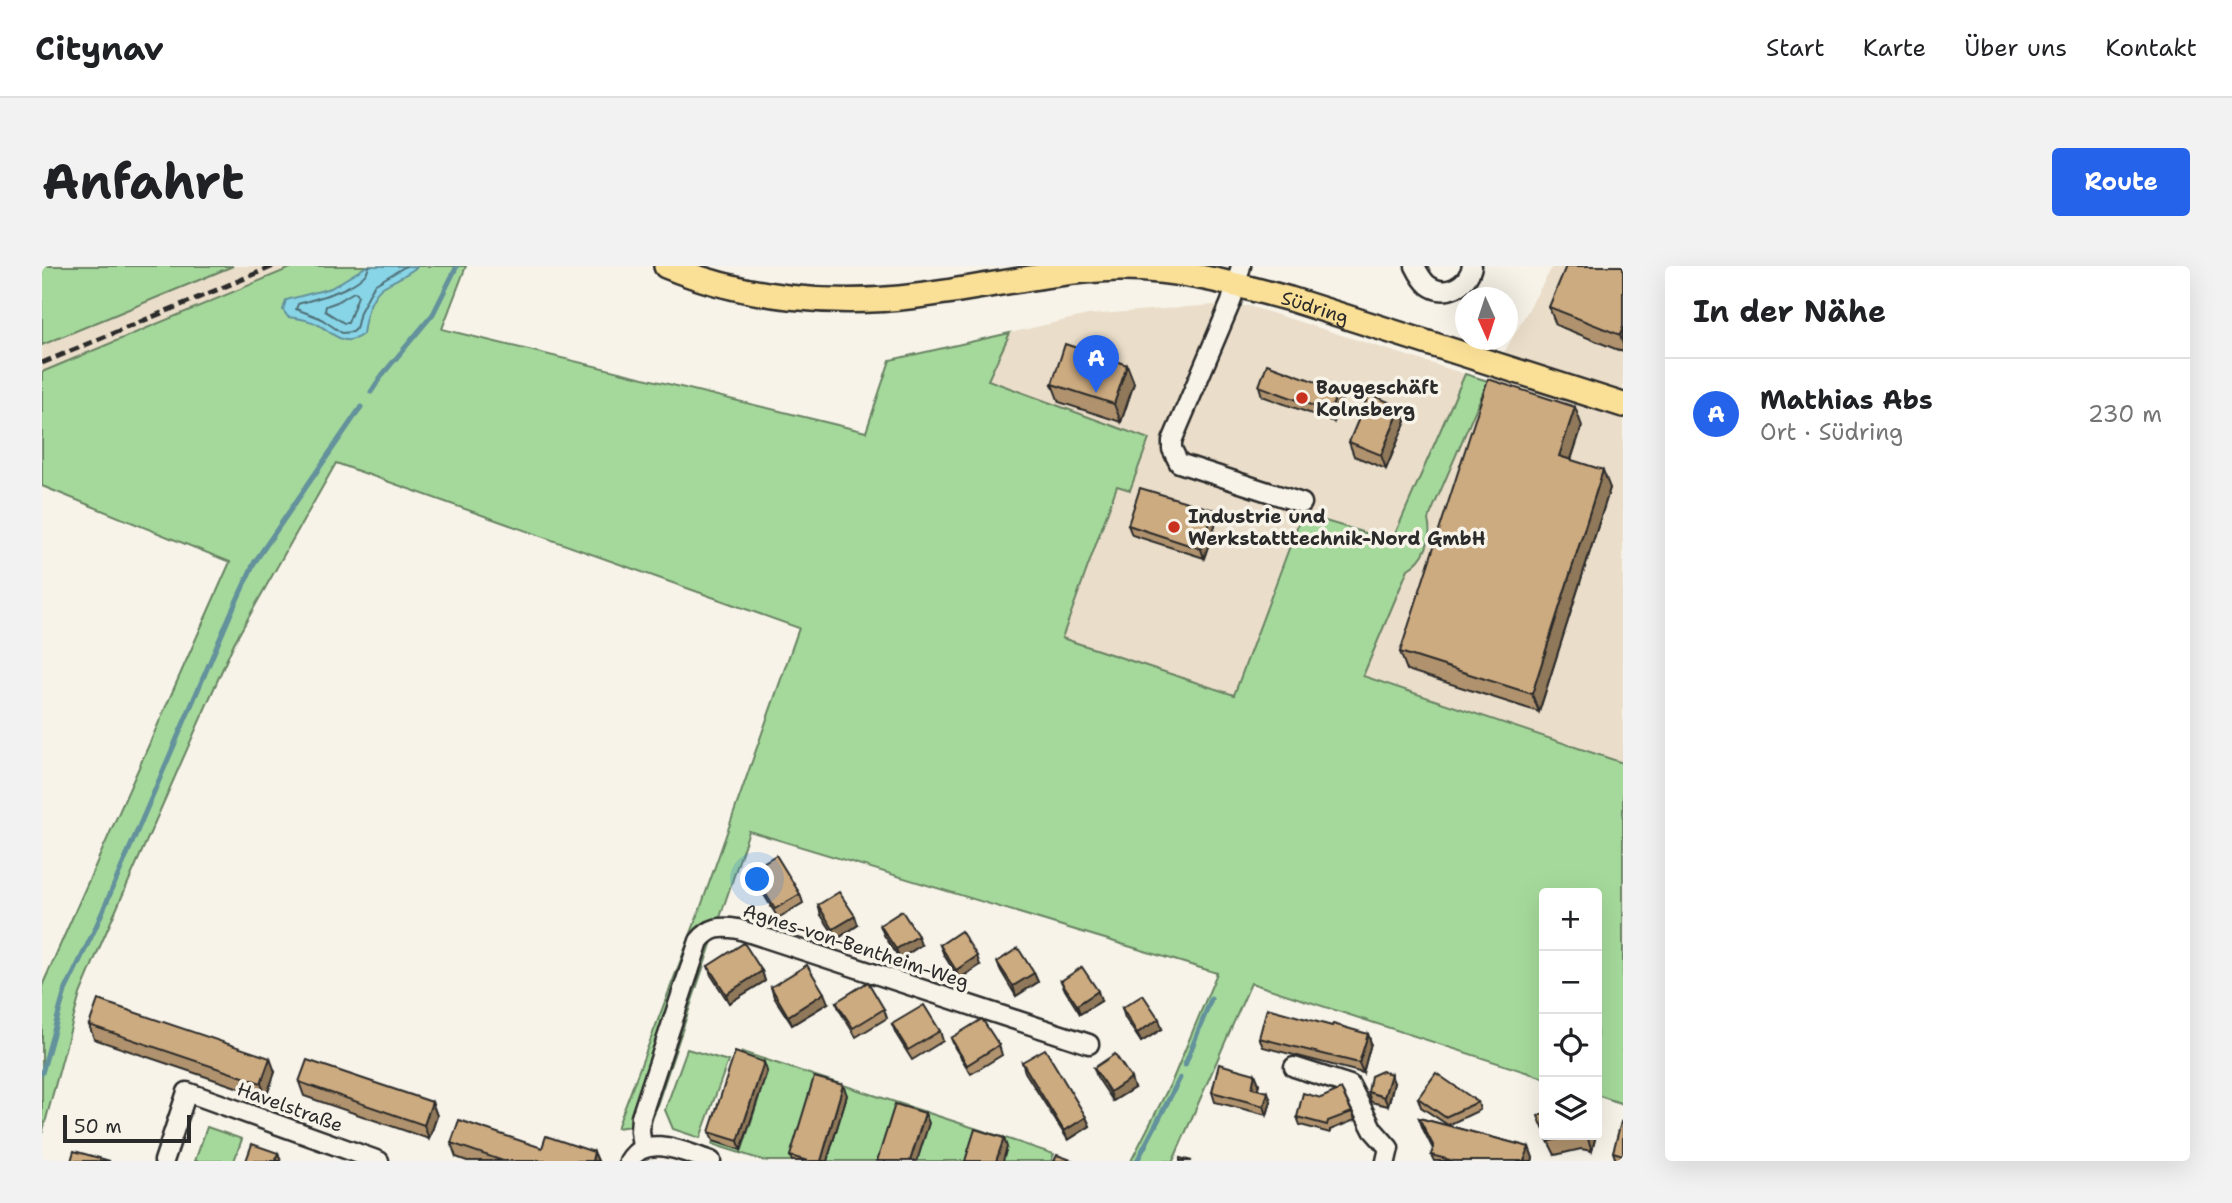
<!DOCTYPE html>
<html lang="de">
<meta charset="utf-8">
<style>
body{margin:0;font-family:"Shantell Sans",sans-serif;background:#f2f2f2;color:#202124}
.controls{position:absolute;right:21px;bottom:21px;display:grid;overflow:hidden;border-radius:7px;box-shadow:0 7px 28px #0002}
.controls button{width:63px;height:63px;display:grid;place-items:center;padding:0;border:0;border-bottom:2px solid #e0e0e0;background:#fff;color:#202124;font:35px sans-serif}
.compass{position:absolute;left:1413px;top:21px;width:63px;height:63px;border-radius:50%;background:#fff;box-shadow:0 7px 28px #0002;rotate:177deg}
.scale{position:absolute;left:21px;bottom:18px;width:128px;box-sizing:border-box;padding-left:7px;border:4px solid #2b2b2b;border-top:0;font-size:19px;line-height:24px;white-space:nowrap;color:#2b2b2b;-webkit-text-stroke:5px #f7f3e8;paint-order:stroke}
.you{position:absolute;left:716px;top:614px;width:24px;height:24px;margin:-18px;border:5px solid #fff;border-radius:50%;background:#1a73e8;box-shadow:0 0 0 10px #1a73e833}
.badge{display:grid;place-items:center;width:46px;height:46px;border-radius:50%;background:#2563eb;color:#fff;font-size:23px;font-weight:700}
.pin{position:absolute;translate:-50% -58px;filter:drop-shadow(0 2px 4px #0008)}
.pin::after{content:'';position:absolute;top:37px;width:24px;height:21px;background:inherit;clip-path:polygon(0 0,100% 0,50% 100%)}
.list{margin:0;padding:0;list-style:none}
h2{display:flex;justify-content:space-between;align-items:center;height:91px;margin:0;padding:0 28px;font-size:30px}
h2 small{font-size:23px;font-weight:400;color:#757577}
.list li{display:grid;grid-template-columns:46px 1fr auto;gap:21px;align-items:center;box-sizing:border-box;height:112px;padding:0 28px;border-top:2px solid #e0e0e0}
.list b{display:block;font-size:26px;white-space:nowrap}
.list p{margin:0;font-size:23px;white-space:nowrap;color:#757577}
.list em{font-size:23px;font-style:normal;color:#757577}
.icon{flex:none;width:38px;height:38px;fill:none;stroke:currentColor;stroke-width:2;stroke-linecap:round;stroke-linejoin:round}
.map{position:relative;flex:none;width:1581px;height:895px;overflow:hidden;border-radius:7px}
header{display:flex;align-items:center;gap:42px;box-sizing:border-box;height:98px;padding:0 35px;background:#fff;border-bottom:2px solid #e0e0e0}
header strong{font-size:33px}
nav{display:flex;gap:38px;margin-inline-start:auto;font-size:24px}
.intro{display:flex;align-items:center;justify-content:space-between;box-sizing:border-box;height:168px;padding:0 42px}
h1{margin:0;font-size:49px}
.button{padding:18px 32px;border-radius:7px;background:#2563eb;color:#fff;font-size:24px;font-weight:700}
main{display:flex;gap:42px;padding:0 42px}
aside{flex:1;background:#fff;border-radius:7px;box-shadow:0 7px 28px #0002}
.map>svg:first-child{display:block}
.built{fill:#eaddc9}
.green{fill:#a5d99b;stroke:#688263;stroke-width:2}
.water{fill:#88d5e7;stroke:#63919c;stroke-width:2}
.lines{fill:none;stroke-linecap:round;stroke-linejoin:round}
.shore{stroke:#506f76;stroke-width:2}
.stream{stroke:#63919c;stroke-width:5}
.minor-casing{stroke:#2b2b2b;stroke-width:23}
.major-casing{stroke:#2b2b2b;stroke-width:28}
.minor{stroke:#f7f3e8;stroke-width:18}
.major{stroke:#fadf96;stroke-width:23}
.rail{stroke:#2b2b2b;stroke-width:5;stroke-dasharray:10 5;stroke-linecap:butt}
.wall{fill:#b0936e;stroke:#2b2b2b;stroke-width:2}
.shaded-wall{fill:#90785a;stroke:#2b2b2b;stroke-width:2}
.building{fill:#cdab80;stroke:#2b2b2b;stroke-width:2}
.poi-dot{fill:#c8321e;stroke:#f7f3e8;stroke-width:2.5}
.labels{text-anchor:middle;dominant-baseline:central;stroke-width:7;stroke-linejoin:round;paint-order:stroke}
.street-label{font-size:19px;fill:#2b2b2b;stroke:#f7f3e8}
.poi-label{font-size:19px;font-weight:bold;fill:#2b2b2b;stroke:#f7f3e8;text-anchor:start}
</style>
<header>
<strong>Citynav</strong>
<nav><a>Start</a><a>Karte</a><a>Über uns</a><a>Kontakt</a></nav>
</header>
<div class="intro"><h1>Anfahrt</h1><a class="button">Route</a></div>
<main>
<div class="map">
<svg width="1581" height="895" viewBox="0 0 1581 895">
<rect width="100%" height="100%" fill="#f7f3e8"/>
<filter id="ink" filterUnits="userSpaceOnUse"><feTurbulence type="fractalNoise" baseFrequency=".0143" numOctaves="2"/><feDisplacementMap in="SourceGraphic" scale="14" xChannelSelector="R" yChannelSelector="G"/><feConvolveMatrix kernelMatrix="1 2 1 2 8 2 1 2 1" color-interpolation-filters="sRGB"/></filter>
<g filter="url(#ink)">
<!-- built -->
<g class="built">
<path d="M191,0H253L0,106V79Z"/>
<path d="M1511,0H1581V497L1321,411L1366,303L1390,267L1386,254L1446,115Z"/>
<path d="M1172,39L1207,40L1423,108L1350,275L1259,248L1192,429L1020,372L1075,220L1088,223L945,114L968,67L1046,49Z"/>
</g>
<!-- green -->
<g class="green">
<path d="M0,0H191L0,79Z"/>
<path d="M253,0H424L400,63L824,166L848,94L968,67L946,114L1107,173L1088,224L1075,220L1020,372L1192,429L1260,248L1350,275L1423,108L1446,115L1386,254C1391,273 1383,293 1366,303L1321,410L1581,497V838L1555,829V627H1502V812L1209,717L1131,895H1089L1130,815L1175,707L707,565L609,857L575,862L657,646L757,362L294,197L192,377L59,678L38,728L0,868V720L188,296L0,220V106Z"/>
<path d="M645,783L686,795L658,872L631,863L623,844Z"/>
<path d="M700,786L1012,888L1009,895H723L670,878L671,875L700,884L725,806L697,796Z"/>
<path d="M165,861L200,873L192,895H153Z"/>
</g>
<!-- water -->
<path class="water" d="M325,0H376C365,9 353,14 341,21C328,30 323,53 321,68C301,83 292,67 275,58C265,53 256,52 246,51L241,44L244,34L289,22Z"/>
<g class="lines">
<!-- shore -->
<g class="shore">
<path d="M327,0C325,20 273,33 256,38L254,43L278,52L300,67L311,66L314,63L318,46L332,19L364,0"/>
<path d="M312,26L315,27L316,30L306,57H302L283,45L284,40L295,36Z"/>
</g>
<!-- stream -->
<g class="stream">
<path d="M329,126L341,108L391,48L415,0"/>
<path d="M1143,799L1169,733"/>
<path d="M0,807L23,725L53,663L189,347L212,297L319,141"/>
<path d="M1095,895L1138,812"/>
</g>
<!-- minor casing -->
<g class="minor-casing">
<g id="minor">
<path d="M1199,0L1189,36L1130,175V183L1137,197L1260,237"/>
<path d="M1373,0C1376,6 1380,14 1386,19C1403,32 1426,20 1430,0"/>
<path d="M1252,801L1308,819L1331,864L1347,882L1344,895"/>
<path d="M600,882L598,865L599,851L657,675C668,661 679,660 696,663L1047,778"/>
<path d="M122,895L145,826L337,895"/>
<path d="M587,895C604,866 644,887 669,895"/>
</g>
</g>
<!-- major casing -->
<g class="major-casing">
<g id="major">
<path id="s1" d="M624,0C702,32 791,41 875,30C942,22 1008,5 1075,3C1134,2 1193,18 1248,33L1581,139"/>
</g>
</g>
<!-- minor -->
<use href="#minor" class="minor"/>
<!-- major -->
<use href="#major" class="major"/>
<!-- rail -->
<path class="rail" d="M0,97L232,0"/>
</g>
<!-- wall -->
<g class="wall">
<path d="M1581,0V86L1514,59L1507,41Z"/>
<path d="M1085,99L1092,117L1079,156L1017,136L1010,118Z"/>
<path d="M1217,120L1296,124L1300,133L1292,156L1220,130Z"/>
<path d="M1364,155L1344,203L1312,190L1307,176Z"/>
<path d="M1540,160L1529,194L1568,222L1497,446L1365,404L1358,386Z"/>
<path d="M1172,244L1175,254L1162,292L1090,269L1086,259Z"/>
<path d="M709,604L758,628L761,637L736,652L713,614Z"/>
<path d="M776,639L816,659L795,673L779,649Z"/>
<path d="M838,659L879,679L858,693L842,669Z"/>
<path d="M898,679L938,699L917,713L902,689Z"/>
<path d="M955,696L992,707L996,716L974,730L959,705Z"/>
<path d="M666,700L720,705L723,715L687,737L669,709Z"/>
<path d="M1019,715L1059,735L1038,748L1023,724Z"/>
<path d="M729,721L786,737L750,759L732,731Z"/>
<path d="M794,736L842,743L845,752L814,771L798,745Z"/>
<path d="M1080,742L1120,763L1099,776L1083,752Z"/>
<path d="M850,758L898,765L901,775L870,794L854,768Z"/>
<path d="M47,759L233,806L224,831L52,773Z"/>
<path d="M1290,760L1326,768L1329,777L1321,807L1221,781L1217,772Z"/>
<path d="M909,772L957,779L960,789L929,808L913,782Z"/>
<path d="M980,796L1044,851L1048,860L1026,874L983,806Z"/>
<path d="M1052,802L1092,822L1071,835L1055,811Z"/>
<path d="M725,805L699,884L671,875L667,866Z"/>
<path d="M1213,808L1217,818L1215,823L1229,835L1225,849L1173,836L1170,826Z"/>
<path d="M257,816L390,836L395,850L387,873L262,830Z"/>
<path d="M1352,817L1346,840L1329,836L1326,826Z"/>
<path d="M805,829L785,895H750L748,890Z"/>
<path d="M1376,832L1436,836L1438,844L1406,859L1379,841Z"/>
<path d="M1310,846L1313,854L1288,864V867L1258,859L1255,851Z"/>
<path d="M1377,852L1487,881L1491,892L1490,895H1392L1389,889L1391,883L1381,863Z"/>
<path d="M1581,857V895H1574L1571,886Z"/>
<path d="M1503,869H1554L1550,885L1539,883L1513,889Z"/>
<path d="M409,877L552,886L556,895H425L414,891Z"/>
</g>
<!-- shaded-wall -->
<g class="shaded-wall">
<path d="M1581,61V79L1578,69Z"/>
<path d="M1085,99L1092,117L1079,156L1072,138Z"/>
<path d="M1296,124L1300,133L1292,156L1288,146Z"/>
<path d="M1359,141L1364,155L1344,203L1339,189Z"/>
<path d="M1533,141L1540,160L1524,208L1517,190Z"/>
<path d="M1561,204L1568,222L1497,446L1490,428Z"/>
<path d="M1172,244L1175,254L1162,292L1159,283Z"/>
<path d="M813,650L816,659L795,673L791,663Z"/>
<path d="M876,670L879,679L858,693L854,683Z"/>
<path d="M935,690L938,699L917,713L914,704Z"/>
<path d="M720,705L723,715L687,737L684,728Z"/>
<path d="M992,707L996,716L974,730L971,720Z"/>
<path d="M1056,725L1059,735L1038,748L1035,739Z"/>
<path d="M782,727L786,737L750,759L746,750Z"/>
<path d="M1117,753L1120,763L1099,776L1095,767Z"/>
<path d="M1326,768L1329,777L1321,807L1317,797Z"/>
<path d="M228,792L233,806L224,831L219,817Z"/>
<path d="M722,796L725,805L699,884L696,875Z"/>
<path d="M1213,808L1217,818L1213,831L1210,822Z"/>
<path d="M1349,808L1352,817L1346,840L1342,831Z"/>
<path d="M1089,812L1092,822L1071,835L1068,826Z"/>
<path d="M801,819L805,829L785,895H779Z"/>
<path d="M1226,826L1229,835L1225,849L1222,840Z"/>
<path d="M390,836L395,850L387,873L382,859Z"/>
<path d="M883,847L887,857L875,895H868Z"/>
<path d="M1044,851L1048,860L1026,874L1022,865Z"/>
<path d="M1545,869H1554L1550,885L1545,870Z"/>
<path d="M962,872L965,881L961,895H954Z"/>
<path d="M1487,881L1491,892L1490,895H1482Z"/>
<path d="M552,886L556,895H550Z"/>
<path d="M236,887L239,895H233Z"/>
</g>
<!-- building -->
<g class="building">
<path d="M1524,0H1581V61L1578,69L1507,41Z"/>
<path d="M1023,78L1085,99L1072,138L1010,118Z"/>
<path d="M1225,98L1296,124L1288,146L1217,120Z"/>
<path d="M1446,113L1533,141L1517,190L1561,204L1490,428L1358,386Z"/>
<path d="M1327,128L1359,141L1339,189L1307,176Z"/>
<path d="M1098,222L1172,244L1159,283L1086,259Z"/>
<path d="M734,589L758,628L733,643L709,604Z"/>
<path d="M797,626L813,650L791,663L776,639Z"/>
<path d="M860,645L876,670L854,683L838,659Z"/>
<path d="M919,665L935,690L914,704L898,679Z"/>
<path d="M702,677L720,705L684,728L666,700Z"/>
<path d="M976,682L992,707L971,720L955,696Z"/>
<path d="M765,699L782,727L746,750L729,721Z"/>
<path d="M1040,701L1056,725L1035,739L1019,715Z"/>
<path d="M826,716L842,743L811,762L794,736Z"/>
<path d="M1101,729L1117,753L1095,767L1080,742Z"/>
<path d="M56,734L228,792L219,817L47,759Z"/>
<path d="M882,739L898,765L866,784L850,758Z"/>
<path d="M1225,742L1290,760L1291,758L1326,768L1317,797L1217,772Z"/>
<path d="M940,753L957,779L925,799L909,772Z"/>
<path d="M1003,783L1044,851L1022,865L980,796Z"/>
<path d="M693,786L722,796L696,875L667,866Z"/>
<path d="M1073,788L1089,812L1068,826L1052,802Z"/>
<path d="M265,794L390,836L382,859L257,816Z"/>
<path d="M1177,798L1213,808L1210,822L1226,826L1222,840L1170,826Z"/>
<path d="M1340,805L1349,808L1342,831L1326,826L1329,810Z"/>
<path d="M1394,807L1436,836L1403,851L1376,832Z"/>
<path d="M772,811L801,819L779,895H766L748,890Z"/>
<path d="M1299,823L1310,846L1286,855L1285,859L1255,851L1261,827L1279,832Z"/>
<path d="M853,838L883,847L868,895H835Z"/>
<path d="M1502,847V864L1496,850Z"/>
<path d="M1377,852L1487,881L1482,895H1412L1389,889L1392,881Z"/>
<path d="M417,854L500,882L504,870L552,886L550,895H499L496,894V895H461L409,877Z"/>
<path d="M1579,856L1581,857V889L1571,886Z"/>
<path d="M933,863L962,872L954,895H923Z"/>
<path d="M1505,869H1545V870L1534,869L1508,875Z"/>
<path d="M210,878L236,887L233,895H204Z"/>
<path d="M32,885L68,895H29Z"/>
<path d="M1015,889L1032,895H1012Z"/>
<path d="M1138,892L1150,895H1138Z"/>
</g>
</g>
<!-- markers -->
<g class="poi-dot">
<circle cx="1260" cy="132" r="7"/>
<circle cx="1132" cy="261" r="7"/>
</g>
<g class="labels">
<!-- street labels -->
<g class="street-label">
<text stroke="none"><textPath href="#s1" startOffset="660">Südring</textPath></text>
<text transform="translate(814 680) rotate(18)">Agnes-von-Bentheim-Weg</text>
<text transform="translate(248 841) rotate(20)">Havelstraße</text>
</g>
<!-- poi labels -->
<g class="poi-label">
<text x="1274" y="121">Baugeschäft<tspan x="1274" dy="22">Kolnsberg</tspan></text>
<text x="1146" y="250">Industrie und<tspan x="1146" dy="22">Werkstatttechnik-Nord GmbH</tspan></text>
</g>
</g>
</svg>
<div class="controls">
<button>+</button>
<button>−</button>
<button><svg class="icon" aria-label="locate" viewBox="0 0 24 24"><circle cx="12" cy="12" r="6"/><path d="M12 2v4M12 18v4M2 12h4M18 12h4"/></svg></button>
<button><svg class="icon" aria-label="layers" viewBox="0 0 24 24"><path d="M12 4l9 5-9 5-9-5zM3 14l9 5 9-5"/></svg></button>
</div>
<svg class="compass" viewBox="-18 -18 36 36"><path d="M0-13l5 13h-10z" fill="#e53935"/><path d="M0 13l5-13h-10z" fill="#757577"/></svg>
<div class="scale">50 m</div>
<div class="you"></div>
<div class="pin badge" style="left:1054px;top:127px">A</div>
</div>
<aside>
<h2>In der Nähe<small></small></h2>
<ul class="list">
<li><span class="badge">A</span><div><b>Mathias Abs</b><p>Ort · Südring</p></div><em>230 m</em></li>
</ul>
</aside>
</main>
